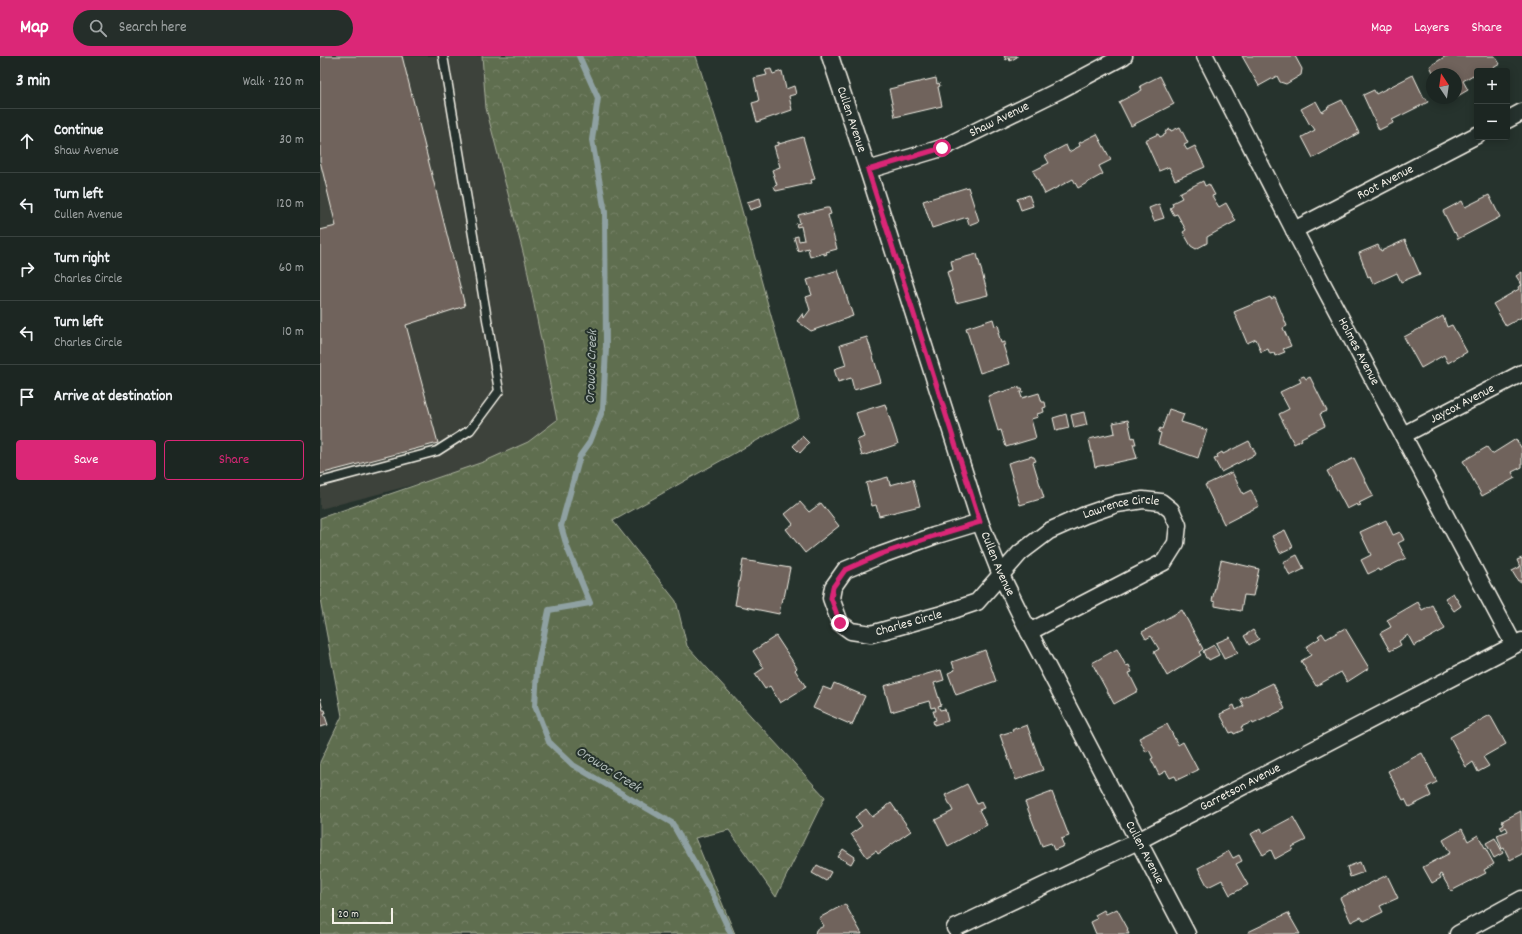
<!DOCTYPE html>
<meta charset="utf-8">
<style>
body{margin:0;font-family:Dekko,sans-serif;background:#252e2a;color:#f1f3f6}
.controls{position:absolute;right:12px;top:12px;display:grid;overflow:hidden;border-radius:4px;box-shadow:0 2px 10px #0003}
.controls button{width:36px;height:36px;display:grid;place-items:center;padding:0;border:0;border-bottom:1px solid #3a4340;background:#1c2622;color:#f1f3f6;font:20px sans-serif}
.compass{position:absolute;left:1106px;top:12px;width:36px;height:36px;border-radius:50%;background:#1c2622;box-shadow:0 2px 10px #0003;rotate:347deg}
.scale{position:absolute;left:12px;bottom:10px;width:61px;box-sizing:border-box;padding-left:4px;border:2px solid #f4f1e8;border-top:0;font-size:11px;line-height:14px;white-space:nowrap;color:#f4f1e8;-webkit-text-stroke:3px #26332d;paint-order:stroke}
.stop{position:absolute;width:12px;height:12px;margin:-9px;border:3px solid #db2777;border-radius:50%;background:#fff}
.stop.end{background:#db2777;border-color:#fff;box-shadow:0 1px 4px #0008}
.list{margin:0;padding:0;list-style:none}
h2{display:flex;justify-content:space-between;align-items:center;height:52px;margin:0;padding:0 16px;font-size:17px}
h2 small{font-size:13px;font-weight:400;color:#a0a5a5}
.list li{display:grid;grid-template-columns:26px 1fr auto;gap:12px;align-items:center;box-sizing:border-box;height:64px;padding:0 16px;border-top:1px solid #3a4340}
.list b{display:block;font-size:15px;white-space:nowrap}
.list p{margin:0;font-size:13px;white-space:nowrap;color:#a0a5a5}
.list em{font-size:13px;font-style:normal;color:#a0a5a5}
.actions{display:flex;gap:8px;padding:12px 16px}
.actions a{flex:1;padding:9px 0;border:1px solid #db2777;border-radius:4px;text-align:center;font-size:14px;color:#db2777}
.actions .main{background:#db2777;color:#fff}
.icon{flex:none;width:22px;height:22px;fill:none;stroke:currentColor;stroke-width:2;stroke-linecap:round;stroke-linejoin:round}
.map{position:relative;flex:none;width:1202px;height:878px;overflow:hidden}
header{display:flex;align-items:center;gap:24px;box-sizing:border-box;height:56px;padding:0 20px;background:#db2777;color:#fff}
header strong{font-size:19px}
nav{display:flex;gap:22px;margin-inline-start:auto;font-size:14px}
.search{width:280px;height:36px;background:#252e2a;display:flex;align-items:center;gap:10px;box-sizing:border-box;padding:0 14px;border-radius:22px;color:#a0a5a5;font-size:15px}
main{display:flex}
aside{flex:1;background:#1c2622}
.map>svg:first-child{display:block}
.built{fill:#3c423b}
.forest{fill:url(#forest-crowns);stroke:#aab09c}
.lines{fill:none;stroke-linecap:round;stroke-linejoin:round}
.stream{stroke:#8fa1a2;stroke-width:6}
.building{fill:#70645c;stroke:#f4f1e8}
.service-casing{stroke:#f4f1e8;stroke-width:11}
.minor-casing{stroke:#f4f1e8;stroke-width:19}
.service{stroke:#26332d;stroke-width:8}
.minor{stroke:#26332d;stroke-width:16}
.route{stroke:#db2777;stroke-width:5}
.labels{text-anchor:middle;dominant-baseline:central;stroke-width:4;stroke-linejoin:round;paint-order:stroke}
.street-label{font-size:13px;fill:#f4f1e8;stroke:#26332d}
.water-label{font-size:14px;font-style:italic;fill:#b1bcb9;stroke:#26332d}
</style>
<header>
<strong>Map</strong>
<div class="search"><svg class="icon" aria-label="search" viewBox="0 0 24 24"><circle cx="10" cy="10" r="6"/><path d="M15 15l6 6"/></svg>Search here</div>
<nav><a>Map</a><a>Layers</a><a>Share</a></nav>
</header>
<main>
<aside>
<h2>3 min<small>Walk · 220 m</small></h2>
<ul class="list">
<li><svg class="icon" aria-label="ahead" viewBox="0 0 24 24"><path d="M12 20V5M6 11l6-6 6 6"/></svg><div><b>Continue</b><p>Shaw Avenue</p></div><em>30 m</em></li>
<li><svg class="icon" aria-label="left" viewBox="0 0 24 24"><path d="M17 20v-9H6M10 6l-5 5 5 5"/></svg><div><b>Turn left</b><p>Cullen Avenue</p></div><em>120 m</em></li>
<li><svg class="icon" aria-label="right" viewBox="0 0 24 24"><path d="M7 20v-9h11M14 6l5 5-5 5"/></svg><div><b>Turn right</b><p>Charles Circle</p></div><em>60 m</em></li>
<li><svg class="icon" aria-label="left" viewBox="0 0 24 24"><path d="M17 20v-9H6M10 6l-5 5 5 5"/></svg><div><b>Turn left</b><p>Charles Circle</p></div><em>10 m</em></li>
<li><svg class="icon" aria-label="arrive" viewBox="0 0 24 24"><path d="M6 21V4h12l-3 4 3 4H6"/></svg><div><b>Arrive at destination</b></div></li>
</ul>
<div class="actions"><a class="main">Save</a><a>Share</a></div>
</aside>
<div class="map">
<svg width="1202" height="878" viewBox="0 0 1202 878">
<defs>
<pattern id="forest-crowns" width="20" height="18" patternUnits="userSpaceOnUse"><rect width="20" height="18" fill="#5f6e50"/><path d="M2 6a3 3 0 1 1 6 0M12 15a3 3 0 1 1 6 0" fill="none" stroke="#778369"/></pattern>
</defs>
<rect width="100%" height="100%" fill="#26332d"/>
<filter id="ink" filterUnits="userSpaceOnUse"><feTurbulence type="fractalNoise" baseFrequency=".025" numOctaves="2"/><feDisplacementMap in="SourceGraphic" scale="8" xChannelSelector="R" yChannelSelector="G"/><feConvolveMatrix kernelMatrix="1 2 1 2 8 2 1 2 1" color-interpolation-filters="sRGB"/></filter>
<g filter="url(#ink)">
<!-- built -->
<path class="built" d="M0,0H169L263,385L0,453Z"/>
<!-- forest -->
<path class="forest" d="M162,0H376L402,82L479,361L293,465L356,545L367,590L505,741L456,841L409,774L375,782L415,878H0V706L22,660L0,543V462L163,406L208,386L237,364L206,208L166,52Z"/>
<g class="lines">
<!-- stream -->
<path class="stream" d="M259,0L278,42L272,84L285,156L286,292L283,353L270,386L260,400L241,470L247,491L270,547L229,554L217,613L215,650L229,686L253,709L352,767L392,837L411,878"/>
</g>
<!-- building -->
<g class="building">
<path d="M0,0H82L145,250L86,269L118,387L0,418V174L16,170L0,105Z"/>
<path d="M684,0H697V1L690,5L689,2L686,4Z"/>
<path d="M922,0H975L982,13L981,19L966,28L960,26L957,20L939,30Z"/>
<path d="M1126,0H1175L1180,8L1168,15H1157V21L1155,22L1153,19L1143,25L1148,34L1136,41V18H1114L1110,10Z"/>
<path d="M451,13L453,18L462,15L466,33L474,30L476,38L469,40L472,54L437,66L432,47L439,45L434,22L447,19L445,14Z"/>
<path d="M1093,19L1104,42H1106L1108,46L1072,64L1073,67L1059,74L1043,39L1054,34L1056,38Z"/>
<path d="M840,20L854,48L811,70L799,46L822,34L820,30Z"/>
<path d="M616,22L617,28L619,27L620,30L618,31L622,50L575,61L569,33Z"/>
<path d="M1022,44L1039,77L993,102L982,81L995,74L991,68L990,69L981,53L996,45L1002,56L1008,52L1007,51Z"/>
<path d="M860,71L868,87L864,89L867,94L875,90L885,111L855,124L849,111L839,115L825,84L838,78L840,81L846,78L845,76L850,73L851,75Z"/>
<path d="M777,78L791,104L779,110L783,118L758,132L753,123L725,138L713,115L729,107L725,100L746,89L749,96L760,90L759,87Z"/>
<path d="M483,81L495,123L491,124L492,127L456,135L454,130L457,129L452,114L460,111L454,90L458,89L457,87L459,86V88Z"/>
<path d="M883,125L885,130L889,128L895,139L892,140L899,151L906,147L916,165L887,181V187L876,193L871,190L863,176L866,174L857,158L854,159L850,152L853,150L852,147L862,142L859,137Z"/>
<path d="M648,131L659,165L649,169L647,161L612,172L603,145Z"/>
<path d="M709,139L713,150L701,154L697,143Z"/>
<path d="M1169,139L1180,161L1138,183L1135,176L1134,177L1123,155L1142,145L1145,151Z"/>
<path d="M440,142L442,150L430,154L427,146Z"/>
<path d="M839,148L844,162L834,165L829,152Z"/>
<path d="M506,152H509L511,158L508,159L517,193L506,196L507,198L504,199V197L490,201L488,192L478,195L474,181L478,180L479,185L484,184L481,170L477,171L476,168L480,167L478,159Z"/>
<path d="M1085,184L1100,218L1081,226L1077,217L1053,228L1050,220L1048,221L1039,197L1058,189L1061,195Z"/>
<path d="M657,198L668,239L636,247L627,216L633,214L631,205Z"/>
<path d="M518,214L533,260L491,275L477,265L483,257L484,262L490,254L486,241L492,239L487,224Z"/>
<path d="M1202,216V261L1186,270L1173,248L1199,233L1198,231L1202,229L1196,220Z"/>
<path d="M950,241L951,243L955,241L967,270L963,272L971,290L963,293L965,296L955,300L954,297L950,298L948,293L941,296L936,283L927,287L914,256Z"/>
<path d="M1123,260L1127,271L1132,269L1147,296L1128,307L1124,299L1101,312L1084,281Z"/>
<path d="M673,263L675,270L678,269L680,276H678L681,287L685,286V289H683L689,308L660,317L646,272Z"/>
<path d="M547,281L561,326L534,334L531,322L518,326L514,313L526,309L520,289Z"/>
<path d="M984,320L986,323L990,321L1007,355L1000,358L1005,370L981,382L982,384L974,388L959,358L969,353L960,336L981,326L979,322Z"/>
<path d="M699,331V333H702L703,336H700L702,342L719,337L722,346H725L726,351L723,352L724,356L717,358L718,361L711,363L716,382L686,391L681,374L678,375L668,340Z"/>
<path d="M565,348L578,388L542,400L537,384L544,381L536,357Z"/>
<path d="M849,353L864,358L861,366L887,374L878,402L838,388L841,377L838,376L840,372L842,373Z"/>
<path d="M764,356L767,369L754,372L751,359Z"/>
<path d="M746,358L749,372L736,375L733,362Z"/>
<path d="M808,364L812,382L814,381L816,388H813L817,402L775,411L769,383L795,377L793,367Z"/>
<path d="M482,380L489,387L480,397L473,390Z"/>
<path d="M1196,383L1202,393V411L1192,416L1195,422L1162,440L1143,405L1167,391L1172,398Z"/>
<path d="M929,385L936,398L901,416L894,403L898,402L897,399L902,396L903,398Z"/>
<path d="M712,400V401H714L716,405L713,406L724,442L700,449L688,407Z"/>
<path d="M1034,402L1053,440L1039,447L1041,449L1038,450L1037,448L1027,453L1007,415Z"/>
<path d="M912,416L923,438L931,434L939,450L904,468L885,429Z"/>
<path d="M568,421L570,429L593,423L600,450L559,460L556,449L552,450L546,427Z"/>
<path d="M480,446L489,456L501,447L519,470L485,497L466,473L473,468L465,458Z"/>
<path d="M1066,464L1073,479L1080,476L1084,484L1078,487L1086,502L1059,515L1058,513L1048,518L1041,504L1051,499L1040,476Z"/>
<path d="M965,474L973,491L960,497L952,480Z"/>
<path d="M977,499L984,513L970,520L963,506Z"/>
<path d="M1202,502V527L1201,525H1198L1192,515L1200,511L1197,504Z"/>
<path d="M423,504L470,512L464,542H462L459,558L415,549Z"/>
<path d="M901,504L939,513L933,540L924,539L921,555L895,550V546L892,545Z"/>
<path d="M1133,537L1141,550L1134,555L1125,542Z"/>
<path d="M1098,546L1102,554L1112,549L1125,573L1094,590L1088,579L1079,585L1081,589L1070,595L1060,577L1071,571L1067,564Z"/>
<path d="M862,554L883,593L879,596L881,599L847,620L834,596L839,593L831,580L826,583L822,576Z"/>
<path d="M1025,572L1049,612L1027,626L1021,616L996,630L981,605L991,599L986,591L1000,582L998,580L1002,577L1006,583Z"/>
<path d="M933,574L939,583L929,589L924,580Z"/>
<path d="M456,580L477,612L475,614L486,631L460,647L450,630L445,633L435,618L444,612L433,595Z"/>
<path d="M910,581L918,597L904,603L896,587Z"/>
<path d="M894,589L899,599L889,604L888,602H886L883,595Z"/>
<path d="M797,593L806,610L809,609L812,616L809,617L818,635L794,648L772,607Z"/>
<path d="M665,594L676,625L636,639L628,617L635,614L632,606Z"/>
<path d="M621,614L624,624L614,627L621,649L618,650L620,654L625,653L628,665L614,669L613,665L616,664L613,655H616L615,651L611,652L609,645L571,656L564,630Z"/>
<path d="M514,627L545,640L532,669L493,652L503,631L511,634Z"/>
<path d="M953,627L965,653L933,668L932,666L921,671L923,674L914,678L913,676L910,677L900,658L911,653L910,651L914,649L916,654L924,650L920,643Z"/>
<path d="M0,642L3,654H5L6,657H4L8,669L0,671Z"/>
<path d="M1170,659L1186,688L1163,701L1169,710L1158,716L1153,706L1146,711L1130,681Z"/>
<path d="M847,668L858,689L863,686L878,714L857,724L855,720L850,722L846,715L839,719L831,703L833,702L829,694L826,696L819,682Z"/>
<path d="M707,669L723,714L696,724L680,679L693,675L692,673L696,671V673Z"/>
<path d="M1102,697L1117,726L1107,731L1111,740L1089,751L1085,743L1083,744L1068,715Z"/>
<path d="M647,728L657,748L661,746L664,752L659,754L667,769L628,790L615,764L633,755L625,739Z"/>
<path d="M732,736L749,780L741,783L744,790L734,794L731,787L722,790L705,746Z"/>
<path d="M571,747L591,775L558,798L556,795L547,801L531,778L542,770L535,761L546,753L552,761Z"/>
<path d="M1201,755L1202,798L1190,804L1184,792L1182,793L1177,779L1188,775L1186,771L1182,774L1180,770L1184,768L1182,765Z"/>
<path d="M973,761L986,784L972,791L973,793L955,803L951,794L943,799L931,778L941,772L943,777Z"/>
<path d="M1142,773L1148,785L1158,779L1174,808L1164,814L1166,817L1131,835L1121,818L1119,819L1121,822L1112,827L1103,811L1130,797L1123,784Z"/>
<path d="M1175,782L1183,797L1174,802L1166,787Z"/>
<path d="M523,793L535,801L531,808L518,801Z"/>
<path d="M909,795L913,802L919,799L922,805L916,808L928,829L910,839L902,824L888,831L878,812Z"/>
<path d="M1040,806L1044,816L1030,821L1027,811Z"/>
<path d="M497,809L511,816L506,825L492,817Z"/>
<path d="M1067,819L1078,842L1060,850L1063,856L1044,865L1041,861L1031,866L1020,842Z"/>
<path d="M525,848L542,878H495L496,874L504,870L499,862Z"/>
<path d="M797,853L808,873L807,874L809,878H776L771,866L777,863L775,859L784,854L786,858Z"/>
<path d="M968,857L980,878H929L928,876Z"/>
</g>
<g class="lines">
<!-- service casing -->
<g class="service-casing">
<path id="service" d="M0,426L117,395L150,374L179,335L123,0"/>
</g>
<!-- minor casing -->
<g class="minor-casing">
<g id="minor">
<path id="s1" d="M510,0L548,114L660,466L681,519L709,576L867,878"/>
<path id="s2" d="M885,0L974,174L1194,589"/>
<path d="M1187,64L1202,56"/>
<path id="s3" d="M548,114L622,92L740,34L804,0"/>
<path id="s4" d="M974,174L1157,79"/>
<path id="s5" d="M1083,379L1202,317"/>
<path id="s6" d="M660,466L614,480L561,499L525,514L513,531L511,542L520,567L531,575L551,578L619,559L657,546L700,497L729,475L765,459L797,448L823,444L841,446L851,454L858,469L856,487L844,506L709,576"/>
<path id="s7" d="M635,872L818,785L1202,585"/>
<path d="M1138,878L1202,843"/>
</g>
</g>
<!-- service -->
<use href="#service" class="service"/>
<!-- minor -->
<use href="#minor" class="minor"/>
</g>
</g>
<g class="lines" filter="url(#ink)">
<!-- route -->
<path class="route" d="M520,567L511,542L513,531L525,514L561,498L614,480L660,466L548,114L622,92"/>
</g>
<g class="labels">
<!-- street labels -->
<g class="street-label">
<text stroke="none"><textPath href="#s1" startOffset="67">Cullen Avenue</textPath></text>
<text stroke="none"><textPath href="#s3" startOffset="141">Shaw Avenue</textPath></text>
<text stroke="none"><textPath href="#s4" startOffset="103">Root Avenue</textPath></text>
<text stroke="none"><textPath href="#s2" startOffset="333">Holmes Avenue</textPath></text>
<text stroke="none"><textPath href="#s5" startOffset="67">Jaycox Avenue</textPath></text>
<text stroke="none"><textPath href="#s6" startOffset="525">Lawrence Circle</textPath></text>
<text stroke="none"><textPath href="#s1" startOffset="535">Cullen Avenue</textPath></text>
<text stroke="none"><textPath href="#s6" startOffset="275">Charles Circle</textPath></text>
<text stroke="none"><textPath href="#s7" startOffset="318">Garretson Avenue</textPath></text>
<text stroke="none"><textPath href="#s1" startOffset="859">Cullen Avenue</textPath></text>
</g>
<!-- water labels -->
<g class="water-label">
<text transform="translate(272 311) rotate(-88)">Orowoc Creek</text>
<text transform="translate(288 714) rotate(32)">Orowoc Creek</text>
</g>
</g>
</svg>
<div class="controls">
<button>+</button>
<button>−</button>
</div>
<svg class="compass" viewBox="-18 -18 36 36"><path d="M0-13l5 13h-10z" fill="#e53935"/><path d="M0 13l5-13h-10z" fill="#a0a5a5"/></svg>
<div class="scale">20 m</div>
<div class="stop" style="left:622px;top:92px"></div>
<div class="stop end" style="left:520px;top:567px"></div>
</div>
</main>
